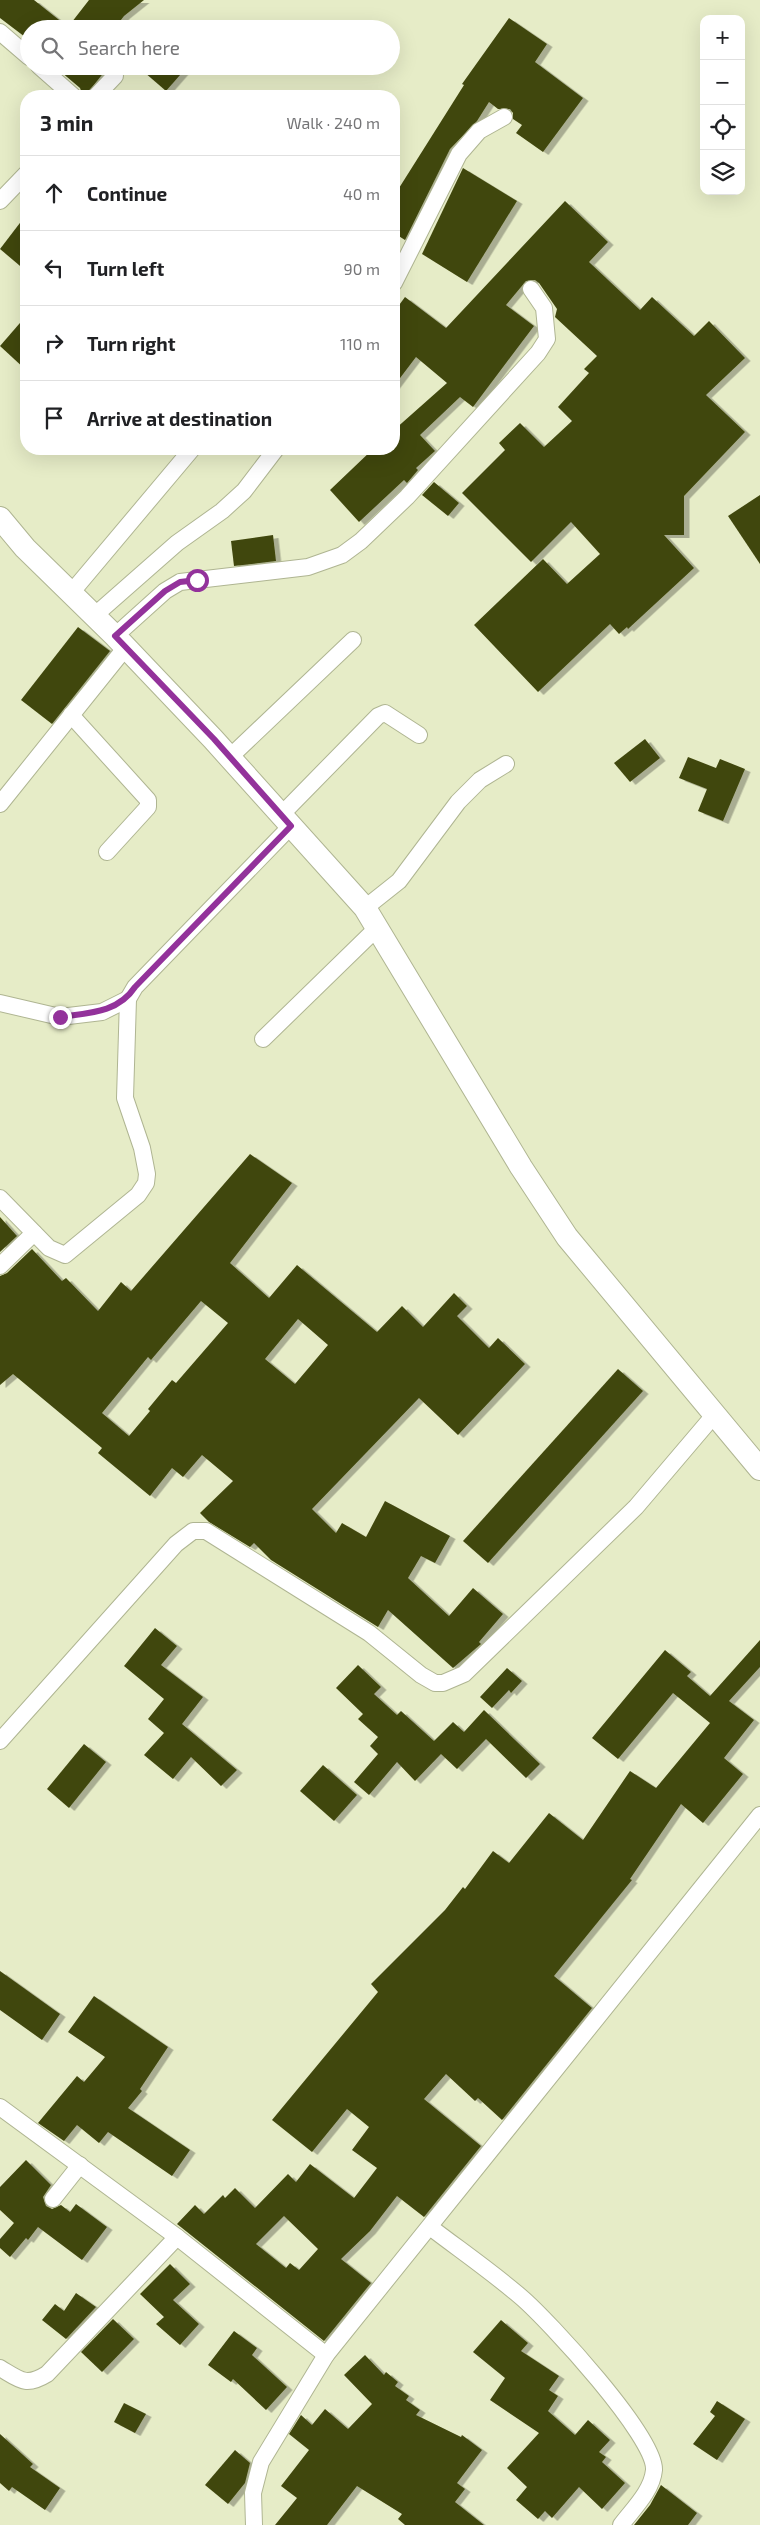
<!DOCTYPE html>
<meta charset="utf-8">
<style>
body{margin:0;font-family:"Exo 2",sans-serif;background:#f2f2f2;color:#202124}
.controls{position:absolute;right:15px;top:15px;display:grid;overflow:hidden;border-radius:10px;box-shadow:0 5px 20px #0002}
.controls button{width:45px;height:45px;display:grid;place-items:center;padding:0;border:0;border-bottom:1px solid #e0e0e0;background:#fff;color:#202124;font:25px sans-serif}
.stop{position:absolute;width:15px;height:15px;margin:-11px;border:4px solid #93329b;border-radius:50%;background:#fff}
.stop.end{background:#93329b;border-color:#fff;box-shadow:0 1px 5px #0008}
.list{margin:0;padding:0;list-style:none}
h2{display:flex;justify-content:space-between;align-items:center;height:65px;margin:0;padding:0 20px;font-size:21px}
h2 small{font-size:16px;font-weight:400;color:#757577}
.list li{display:grid;grid-template-columns:32px 1fr auto;gap:15px;align-items:center;box-sizing:border-box;height:75px;padding:0 20px;border-top:1px solid #e0e0e0}
.list b{display:block;font-size:19px;white-space:nowrap}
.list em{font-size:16px;font-style:normal;color:#757577}
.icon{flex:none;width:28px;height:28px;fill:none;stroke:currentColor;stroke-width:2;stroke-linecap:round;stroke-linejoin:round}
.map{position:relative;flex:none;width:760px;height:2525px;overflow:hidden}
.search{position:absolute;background:#fff;box-shadow:0 5px 20px #0002;left:20px;top:20px;width:380px;height:55px;display:flex;align-items:center;gap:12px;box-sizing:border-box;padding:0 18px;border-radius:28px;color:#757577;font-size:19px}
.panel{position:absolute;background:#fff;box-shadow:0 5px 20px #0002;left:20px;top:90px;width:380px;height:365px;border-radius:20px}
.map>svg:first-child{display:block}
.building{fill:#41470e;fill-rule:evenodd;filter:url(#shadow)}
.lines{fill:none;stroke-linecap:round;stroke-linejoin:round}
.street-casing{stroke:#afb592;stroke-width:18}
.secondary-casing{stroke:#afb592;stroke-width:24}
.street{stroke:#fff;stroke-width:16}
.secondary{stroke:#fff;stroke-width:22}
.route{stroke:#93329b;stroke-width:6}
</style>
<div class="map">
<svg width="760" height="2525" viewBox="0 0 760 2525">
<defs>
<filter id="shadow"><feDropShadow dx="5.5" dy="3" stdDeviation="0" flood-color="#0004"/></filter>
</defs>
<rect width="100%" height="100%" fill="#e6ecc7"/>
<!-- building -->
<g class="building">
<path d="M0,0H34L68,27L89,0H144L124,16L114,29H29V40L0,18Z"/>
<path d="M509,18L547,44L535,62L583,98L543,152L516,133L522,125L513,119V113L510,109H498L489,102L477,121L450,149L405,240L394,233V196L464,85L462,84Z"/>
<path d="M54,66H109L85,96H83L80,88Z"/>
<path d="M137,66H188L166,91Z"/>
<path d="M463,168L517,201L467,282L422,254Z"/>
<path d="M565,201L608,242L589,262L640,310L652,297L694,336L709,321L745,358L706,395L745,432L684,496V535H664L694,568L628,629L627,627L619,634L610,624L538,692L474,625L543,559L567,584L600,554L571,522L531,562L462,493L505,450L499,443L520,423L544,447L572,421L558,407L589,373L584,369L597,356L555,317L557,309L539,283L535,280L526,281L506,305L534,326L473,407L460,397L420,435L435,451L416,468L418,470L407,483L404,480L359,522L330,490L373,449H394V430L447,383L416,357L394,386V312L405,297L446,328Z"/>
<path d="M26,215V271L0,249Z"/>
<path d="M26,316V370L0,346Z"/>
<path d="M434,482L459,503L448,516L422,495Z"/>
<path d="M760,495V564L728,516Z"/>
<path d="M273,535L276,561L234,566L231,541Z"/>
<path d="M78,627L110,651L52,724L21,700Z"/>
<path d="M645,739L660,758L630,782L614,763Z"/>
<path d="M688,757L716,768L720,759L745,769L723,821L698,811L707,789L679,778Z"/>
<path d="M250,1154L292,1183L230,1263L269,1298L297,1265L377,1332L402,1306L423,1327L454,1293L467,1306L457,1316L489,1348L498,1338L525,1364L458,1435L419,1398L312,1509L336,1533L342,1523L366,1537L385,1501L450,1536L435,1563L421,1556L408,1578L449,1616L473,1588L503,1614L479,1642L481,1644L453,1668L388,1610L378,1627L271,1560L254,1543L250,1547L209,1522L200,1513L233,1481L202,1455L183,1477L172,1468L150,1496L98,1453L102,1448L13,1374L0,1385V1276L7,1273L32,1249L62,1281L66,1278L98,1311L121,1282L131,1291ZM201,1301L228,1323L176,1383L172,1380L148,1409L150,1411L129,1436L102,1413L148,1357L151,1360ZM298,1319L328,1345L295,1384L265,1359Z"/>
<path d="M0,1217L17,1236L0,1252Z"/>
<path d="M618,1369L643,1391L488,1563L463,1541Z"/>
<path d="M155,1628L177,1646L161,1665L203,1697L182,1724L237,1770L221,1786L191,1757L173,1779L144,1755L164,1733L148,1719L164,1699L124,1666Z"/>
<path d="M760,1640V1667L729,1701L754,1720L724,1758L743,1774L703,1823L681,1804L630,1879L632,1880L554,1976L592,2008L502,2120L478,2098L475,2101L446,2074L424,2099L481,2146L424,2217L397,2196L370,2231L341,2259L371,2283L324,2341L177,2224L195,2205L204,2214L223,2195L225,2198L235,2188L255,2208L288,2174L296,2182L310,2164L354,2198L377,2168L352,2150L369,2127L347,2109L312,2152L272,2120L378,1992L371,1984L445,1910L463,1887L465,1889L493,1851L509,1863L549,1813L583,1840L630,1771L656,1788L710,1723L673,1693L618,1759L592,1738L665,1650L691,1672L687,1676L710,1696ZM284,2216L318,2249L299,2270L290,2263L286,2268L256,2244Z"/>
<path d="M358,1665L381,1687L374,1694L397,1715L401,1711L434,1741L453,1722L464,1732L484,1710L540,1764L526,1778L486,1739L457,1769L441,1754L415,1781L397,1762L369,1795L354,1782L378,1754L370,1746L378,1737L358,1719L363,1714L336,1688Z"/>
<path d="M507,1668L522,1681L511,1693L509,1690L492,1708L480,1697Z"/>
<path d="M84,1744L106,1762L69,1808L47,1789Z"/>
<path d="M323,1765L357,1795L334,1821L300,1791Z"/>
<path d="M0,1971L60,2014L42,2040L0,2010Z"/>
<path d="M94,1996L168,2047L140,2089L142,2091L128,2108L190,2150L172,2176L108,2132L99,2143L77,2125L64,2141L38,2123L77,2076L84,2082L105,2057L68,2032Z"/>
<path d="M26,2160L51,2185L43,2197L46,2206L52,2209L61,2205L70,2212L76,2204L107,2227L82,2260L38,2227L28,2240L26,2238L10,2257L0,2248V2239L14,2223L0,2210V2187Z"/>
<path d="M170,2264L190,2284L173,2300L199,2324L180,2345L156,2324L164,2317L140,2294Z"/>
<path d="M76,2293L96,2307L66,2339L42,2320L55,2304L64,2311Z"/>
<path d="M113,2319L134,2339L102,2372L81,2352Z"/>
<path d="M501,2320L528,2343L521,2351L559,2376L549,2390L558,2396L548,2411L575,2435L588,2420L610,2440L599,2452L606,2457L602,2462L625,2483L602,2509L579,2487L552,2518L545,2511L538,2519L516,2500L527,2487L507,2468L539,2433L490,2400L505,2378L473,2352Z"/>
<path d="M234,2331L257,2348L252,2355L287,2387L266,2410L233,2379L231,2382L208,2365Z"/>
<path d="M365,2355L384,2375L386,2372L398,2382L395,2386L409,2396L406,2400L420,2410L416,2415L461,2437L462,2435L482,2450L457,2483L465,2489L455,2502L484,2525H405L398,2519L402,2514L357,2486L327,2525H275L297,2498L281,2486L309,2450L289,2434L301,2415L312,2425L325,2409L348,2429L372,2404L344,2375Z"/>
<path d="M717,2401L745,2419L717,2460L693,2444L715,2416L710,2412Z"/>
<path d="M124,2403L146,2414L135,2433L114,2422Z"/>
<path d="M0,2434L33,2464L30,2467L60,2488L45,2510L12,2487L9,2491L0,2483Z"/>
<path d="M235,2450L250,2463L245,2483L228,2504L205,2485Z"/>
<path d="M661,2485L697,2513L688,2525H634L650,2505Z"/>
</g>
<g class="lines">
<!-- street casing -->
<g class="street-casing">
<g id="street">
<path d="M0,32L29,57"/>
<path d="M39,66L73,96"/>
<path d="M96,96L115,76"/>
<path d="M0,201L26,174"/>
<path d="M394,283L459,154L479,131L504,117"/>
<path d="M71,593L192,449"/>
<path d="M94,616L177,543L222,511L244,491L276,449"/>
<path d="M115,636L165,591L180,582L308,567L342,555L361,541L407,497L538,353L547,339L544,308L531,289"/>
<path d="M71,715L148,800V807L107,852"/>
<path d="M230,757L353,640"/>
<path d="M0,804L126,647"/>
<path d="M281,815L378,716L385,713L419,735"/>
<path d="M365,908L399,881L458,802L480,780L506,764"/>
<path d="M0,1003L60,1017L102,1012L128,999"/>
<path d="M263,1039L377,928"/>
<path d="M0,1198L49,1248L65,1255L138,1195L146,1183L147,1174L142,1148L125,1098L128,999L135,987L291,826"/>
<path d="M0,1266L34,1233"/>
<path d="M0,1741L176,1544L193,1531H206L369,1633L421,1675L435,1683H443L464,1674L636,1507L715,1414"/>
<path d="M0,2107L177,2237L326,2355"/>
<path d="M53,2199L80,2165"/>
<path d="M430,2227C460,2250 492,2272 521,2297C548,2320 656,2437 654,2470C652,2491 633,2509 621,2525"/>
<path d="M0,2368C20,2380 26,2387 47,2374L177,2237"/>
<path d="M254,2525L253,2493L261,2462L326,2355L760,1815"/>
</g>
</g>
<!-- secondary casing -->
<g class="secondary-casing">
<path id="secondary" d="M0,518L25,548L115,636L213,739L365,908L521,1167L567,1237L760,1469"/>
</g>
<!-- street -->
<use href="#street" class="street"/>
<!-- secondary -->
<use href="#secondary" class="secondary"/>
</g>
<g class="lines">
<!-- route -->
<path class="route" d="M60,1017C88,1013 118,1013 135,987L291,826L214,739L115,636L165,591L180,582L197,580"/>
</g>
</svg>
<div class="controls">
<button>+</button>
<button>−</button>
<button><svg class="icon" aria-label="locate" viewBox="0 0 24 24"><circle cx="12" cy="12" r="6"/><path d="M12 2v4M12 18v4M2 12h4M18 12h4"/></svg></button>
<button><svg class="icon" aria-label="layers" viewBox="0 0 24 24"><path d="M12 4l9 5-9 5-9-5zM3 14l9 5 9-5"/></svg></button>
</div>
<div class="stop" style="left:197px;top:580px"></div>
<div class="stop end" style="left:60px;top:1017px"></div>
<div class="search"><svg class="icon" aria-label="search" viewBox="0 0 24 24"><circle cx="10" cy="10" r="6"/><path d="M15 15l6 6"/></svg>Search here</div>
<section class="panel">
<h2>3 min<small>Walk · 240 m</small></h2>
<ul class="list">
<li><svg class="icon" aria-label="ahead" viewBox="0 0 24 24"><path d="M12 20V5M6 11l6-6 6 6"/></svg><div><b>Continue</b></div><em>40 m</em></li>
<li><svg class="icon" aria-label="left" viewBox="0 0 24 24"><path d="M17 20v-9H6M10 6l-5 5 5 5"/></svg><div><b>Turn left</b></div><em>90 m</em></li>
<li><svg class="icon" aria-label="right" viewBox="0 0 24 24"><path d="M7 20v-9h11M14 6l5 5-5 5"/></svg><div><b>Turn right</b></div><em>110 m</em></li>
<li><svg class="icon" aria-label="arrive" viewBox="0 0 24 24"><path d="M6 21V4h12l-3 4 3 4H6"/></svg><div><b>Arrive at destination</b></div></li>
</ul>
</section>
</div>
